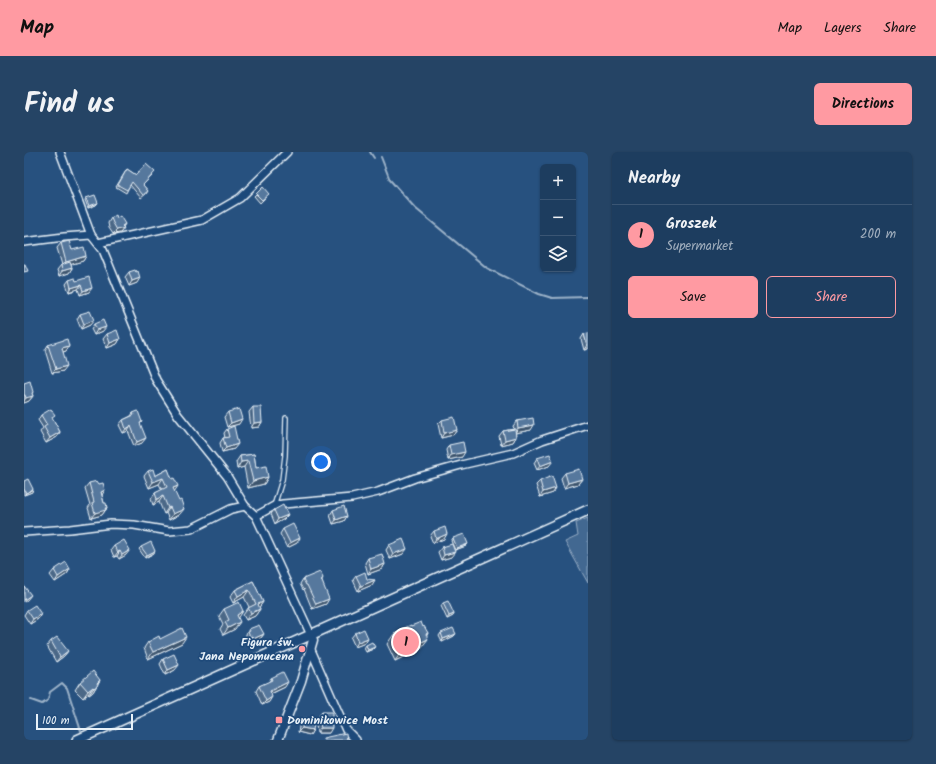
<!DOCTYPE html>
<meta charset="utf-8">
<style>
body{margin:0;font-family:Kalam,sans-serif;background:#254465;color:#f1f3f6}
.controls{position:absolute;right:12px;top:12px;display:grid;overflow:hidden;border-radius:6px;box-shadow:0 1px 3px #0004}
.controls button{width:36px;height:36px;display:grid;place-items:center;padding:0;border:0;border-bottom:1px solid #3b5674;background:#1d3d5f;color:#f1f3f6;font:20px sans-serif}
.scale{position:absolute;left:12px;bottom:10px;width:97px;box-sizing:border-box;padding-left:4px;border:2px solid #e8f1f8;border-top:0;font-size:11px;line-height:14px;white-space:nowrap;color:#e8f1f8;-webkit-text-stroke:3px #1f4a7a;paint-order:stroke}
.you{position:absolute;left:297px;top:310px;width:14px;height:14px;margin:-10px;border:3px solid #fff;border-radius:50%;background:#1a73e8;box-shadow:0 0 0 6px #1a73e833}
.badge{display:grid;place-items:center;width:26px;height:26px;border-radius:50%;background:#ff9aa2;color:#111;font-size:13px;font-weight:700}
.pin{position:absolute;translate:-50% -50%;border:2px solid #fff;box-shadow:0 1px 4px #0006}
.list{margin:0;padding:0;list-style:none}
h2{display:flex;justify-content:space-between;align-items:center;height:52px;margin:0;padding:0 16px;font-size:17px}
h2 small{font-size:13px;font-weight:400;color:#a0aebd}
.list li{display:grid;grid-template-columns:26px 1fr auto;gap:12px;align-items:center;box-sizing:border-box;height:60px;padding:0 16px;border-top:1px solid #3b5674}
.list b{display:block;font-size:15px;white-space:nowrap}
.list p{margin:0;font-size:13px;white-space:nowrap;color:#a0aebd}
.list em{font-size:13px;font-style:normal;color:#a0aebd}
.actions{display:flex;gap:8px;padding:12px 16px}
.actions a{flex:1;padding:9px 0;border:1px solid #ff9aa2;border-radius:6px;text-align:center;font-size:14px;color:#ff9aa2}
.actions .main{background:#ff9aa2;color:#111}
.icon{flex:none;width:22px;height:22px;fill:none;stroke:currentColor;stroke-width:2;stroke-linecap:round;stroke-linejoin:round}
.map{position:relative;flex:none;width:564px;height:588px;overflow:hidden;border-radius:6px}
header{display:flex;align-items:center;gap:24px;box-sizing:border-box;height:56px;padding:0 20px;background:#ff9aa2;color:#111}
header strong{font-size:19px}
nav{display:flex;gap:22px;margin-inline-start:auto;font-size:14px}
.intro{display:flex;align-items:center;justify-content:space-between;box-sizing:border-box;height:96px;padding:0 24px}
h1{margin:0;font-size:28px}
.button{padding:10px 18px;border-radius:6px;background:#ff9aa2;color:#111;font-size:14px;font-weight:700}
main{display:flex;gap:24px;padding:0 24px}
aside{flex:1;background:#1d3d5f;border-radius:6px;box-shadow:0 1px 3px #0004}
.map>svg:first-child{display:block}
.green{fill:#436891;stroke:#96acc4}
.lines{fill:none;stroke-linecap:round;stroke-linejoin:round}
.stream{stroke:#9db3c9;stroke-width:2}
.service-casing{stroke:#e8f1f8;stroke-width:6}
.minor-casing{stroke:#e8f1f8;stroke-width:10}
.tertiary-casing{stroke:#e8f1f8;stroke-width:11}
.secondary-casing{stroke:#e8f1f8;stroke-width:12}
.service{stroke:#1f4a7a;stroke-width:3.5}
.minor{stroke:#1f4a7a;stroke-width:7}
.tertiary{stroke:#1f4a7a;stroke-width:8}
.secondary{stroke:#1f4a7a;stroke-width:9}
.wall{fill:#4b6787;stroke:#e8f1f8}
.shaded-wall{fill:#3d546e;stroke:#e8f1f8}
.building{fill:#57789d;stroke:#e8f1f8}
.poi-dot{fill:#ff9aa2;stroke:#1f4a7a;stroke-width:1.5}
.labels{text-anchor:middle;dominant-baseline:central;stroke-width:3.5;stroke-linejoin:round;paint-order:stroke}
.poi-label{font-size:12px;font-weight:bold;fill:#e8f1f8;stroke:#1f4a7a;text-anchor:end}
</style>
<header>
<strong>Map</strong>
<nav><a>Map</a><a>Layers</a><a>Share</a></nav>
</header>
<div class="intro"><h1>Find us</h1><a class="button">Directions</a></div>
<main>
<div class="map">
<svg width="564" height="588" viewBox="0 0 564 588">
<rect width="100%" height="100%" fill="#27517f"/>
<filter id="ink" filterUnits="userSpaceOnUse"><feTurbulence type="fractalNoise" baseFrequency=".025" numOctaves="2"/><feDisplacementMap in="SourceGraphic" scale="8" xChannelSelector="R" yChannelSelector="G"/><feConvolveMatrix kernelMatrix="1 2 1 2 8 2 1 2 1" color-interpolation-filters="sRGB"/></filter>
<g filter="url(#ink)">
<!-- green -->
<path class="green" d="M564,366V431L541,390L554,384L552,371Z"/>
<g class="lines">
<!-- stream -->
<g class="stream">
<path d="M346,0L350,6"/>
<path d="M357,5L366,28L391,56L463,116L515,142L528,146L564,145"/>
<path d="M7,548L18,552L24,548L26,540L38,531L43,536L57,579"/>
</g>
<!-- service casing -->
<g class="service-casing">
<path id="service" d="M250,354L258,328L261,304L262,266"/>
</g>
<!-- minor casing -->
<g class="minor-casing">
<g id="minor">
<path d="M36,0L67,83L79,98L132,228L154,263L203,324L221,354L232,364L287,483"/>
<path d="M0,90L40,85L67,83"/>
<path d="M74,91L178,68L216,46L263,0"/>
<path d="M232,364L250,354L259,352L328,346L354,340L391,326L437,313L489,301L518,288L564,273"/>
<path d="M0,380L46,377L87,372L110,373L145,379L167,377L207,357L221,354"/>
<path d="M287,498L322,578L332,588"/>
</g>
</g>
<!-- tertiary casing -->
<g class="tertiary-casing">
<path id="tertiary" d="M254,588L277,529L289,488L287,483"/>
</g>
<!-- secondary casing -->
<g class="secondary-casing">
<path id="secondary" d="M53,588L564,358"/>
</g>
<!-- service -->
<use href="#service" class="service"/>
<!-- minor -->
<use href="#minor" class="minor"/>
<!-- tertiary -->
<use href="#tertiary" class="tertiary"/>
<!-- secondary -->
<use href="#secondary" class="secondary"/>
</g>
<!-- wall -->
<g class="wall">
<path d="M103,17L112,23H129L119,33L124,39L122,42L117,46L106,33L102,41L92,35Z"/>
<path d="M232,42L243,44L236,51L230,44Z"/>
<path d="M62,46L72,53L64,56L61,48Z"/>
<path d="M87,66H93L101,72L99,75L100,76L96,81L89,82L85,76L84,71Z"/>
<path d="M37,91L48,98L62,104L59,109L47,112L48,116L45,121L35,124L33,118L37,113H38L33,96Z"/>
<path d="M105,120H112L113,131L105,134L101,125Z"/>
<path d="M45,128L52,129L65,140L56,143L54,137L45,140L42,132Z"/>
<path d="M56,162L66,173L57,177L53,167Z"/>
<path d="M70,172L79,179L70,183L67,177Z"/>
<path d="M83,182L96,187L93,192L83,196L79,187Z"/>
<path d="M560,182L564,197L560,198L557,187Z"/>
<path d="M24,193L45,194L42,199L39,200V219L28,221L21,198Z"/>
<path d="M0,231L8,242L9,244L5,249L0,251Z"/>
<path d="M229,255L238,270L235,275L227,276L225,260Z"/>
<path d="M204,260L215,272L203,275L200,265Z"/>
<path d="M109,261L118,270L116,272L118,291L110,294L104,279L99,281L95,273L99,268L107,264Z"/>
<path d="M17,263L29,267L36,280L33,285L22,291L16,280L19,276L14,268Z"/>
<path d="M418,268L433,278L429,283L417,286L414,272Z"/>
<path d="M493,269L507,278L491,281L492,285L489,290L477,293L475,284L479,279L490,277L489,274Z"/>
<path d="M203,277L210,297L198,300L196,291L199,286H201L200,281Z"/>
<path d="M425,293L438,305L424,308L422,298Z"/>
<path d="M230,302L232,316L244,325L240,332L224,336L220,315L213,317L212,310L216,304Z"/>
<path d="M513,306L525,314L513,318L510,311Z"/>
<path d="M144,317L156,362L145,368L142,361L140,362L135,350L129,353L127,347L131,341L138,338L135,332L125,336L120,324L124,319L131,324Z"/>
<path d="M541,321L558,327L554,332L540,336L537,326Z"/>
<path d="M0,329L8,340L0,343Z"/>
<path d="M516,329L529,341L516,345L512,333Z"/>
<path d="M65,331L78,343L80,351L83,356L78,363L67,366L64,356L66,353L61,336Z"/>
<path d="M250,358L260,367L251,372L247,362Z"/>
<path d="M309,358L323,364L320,369L309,372L306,363Z"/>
<path d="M259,377L273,391L263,396L256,382Z"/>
<path d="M410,379L420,387L409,391L406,384Z"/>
<path d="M429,386L442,394L431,398L427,389Z"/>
<path d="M365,393L379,402L366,407L362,398Z"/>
<path d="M90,394L102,403L95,407L93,404L90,405L87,398Z"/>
<path d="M117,395L130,401L121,406L115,397Z"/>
<path d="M418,395L427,405L417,408L414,400Z"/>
<path d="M344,406L361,412L358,417L344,422L341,411Z"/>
<path d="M46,417L43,422L31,430L26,423L30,418Z"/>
<path d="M332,424L348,433L334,439L329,428Z"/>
<path d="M299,426L298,428L302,452L288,457L280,437L279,438L276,432L279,427Z"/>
<path d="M229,429L239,450L235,455L236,457L231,464L222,468L219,463L225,455L220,445L209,451L206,445L211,438Z"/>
<path d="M419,451L430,462L429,464L423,467L417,454Z"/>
<path d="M200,457L214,466L211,477L199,483L196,477L199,472L195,464Z"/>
<path d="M3,458L17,462L14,467L6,472L0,463Z"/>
<path d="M387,474L399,475L404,481L397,496L371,509L363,492L370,482L375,480L378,477Z"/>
<path d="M225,477L240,482L236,487L226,492L225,489L223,490L221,485L222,483V482Z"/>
<path d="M331,481L341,491L331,495L327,486Z"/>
<path d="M417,481L430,484L418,490L415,484Z"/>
<path d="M136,487L158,491L124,507L120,496L124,490Z"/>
<path d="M27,489L44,499L40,504L32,510L23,494Z"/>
<path d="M342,493L349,497L342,500L340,496Z"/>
<path d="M139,507L151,518L141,523L136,512Z"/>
<path d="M247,526L261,535L247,542L245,550L238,553L232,539L235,534L245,530Z"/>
<path d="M76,528L69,540L65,543L64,542L59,546L51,538L56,530Z"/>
<path d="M298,560L305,581H293L292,573L295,569V564Z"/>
<path d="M280,566L289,578L286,583L274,580L276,570Z"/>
</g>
<!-- shaded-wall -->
<g class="shaded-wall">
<path d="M74,51L72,53L64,56L65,54Z"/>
<path d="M101,72L98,76H100L96,81L89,82L93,78Z"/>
<path d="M62,104L59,109L38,115L42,110Z"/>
<path d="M48,116L45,121L35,124L38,119Z"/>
<path d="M116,126L113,131L105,134L108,129Z"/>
<path d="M57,133L54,137L45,140L47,136Z"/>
<path d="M68,136L65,140L56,143L59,139Z"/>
<path d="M70,168L66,173L57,177L60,172Z"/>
<path d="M82,175L79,179L70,183L73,178Z"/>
<path d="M96,187L93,192L83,196L86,191Z"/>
<path d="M563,193H564V197L560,198Z"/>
<path d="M45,194L42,199L35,201L38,196Z"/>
<path d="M43,214L39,219L28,221L32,217Z"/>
<path d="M9,240L6,245L9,244L5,249L0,251V249L2,246L8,241Z"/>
<path d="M218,267L215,272L203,275L207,271Z"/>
<path d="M238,270L235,275L227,276L230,271Z"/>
<path d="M510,273L507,278L491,281L494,276Z"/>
<path d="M107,274L104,279L99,281L102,277Z"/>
<path d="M433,278L429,283L417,286L420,281Z"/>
<path d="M36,280L33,285L22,291L26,286Z"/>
<path d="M492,285L489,290L477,293L481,288Z"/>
<path d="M122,286L118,291L110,294L113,290Z"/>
<path d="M214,292L210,297L198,300L202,296Z"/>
<path d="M441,300L438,305L424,308L427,303Z"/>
<path d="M224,309L220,315L213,317L217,310Z"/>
<path d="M529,309L525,314L513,318L516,314Z"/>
<path d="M244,325L240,332L224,336L229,329Z"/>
<path d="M139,326L135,332L125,336L129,330Z"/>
<path d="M558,327L554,332L540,336L544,331Z"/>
<path d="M154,334L150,340L149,336Z"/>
<path d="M532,336L529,341L516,345L519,340Z"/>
<path d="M9,337L8,340L0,343L2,341Z"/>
<path d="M81,338L78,343L77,340Z"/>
<path d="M139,344L135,350L129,353L133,347Z"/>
<path d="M146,355L142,361L140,362L144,356Z"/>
<path d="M81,356H83L78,363L67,366L71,361Z"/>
<path d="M160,357L156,362L145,368L149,362Z"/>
<path d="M264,363L260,367L251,372L254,367Z"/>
<path d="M323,364L320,369L309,372L312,368Z"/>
<path d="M423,382L420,387L409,391L412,387Z"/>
<path d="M276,386L273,391L263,396L266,391Z"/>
<path d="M444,392L442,394L431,398L433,396Z"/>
<path d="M383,397L379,402L366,407L369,402Z"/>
<path d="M106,398L102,403L95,407L98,403Z"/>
<path d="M96,399L93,404L90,405L94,400Z"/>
<path d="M131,399L130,401L121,406L123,403Z"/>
<path d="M431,400L427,405L417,408L420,403Z"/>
<path d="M361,412L358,417L344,422L347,417Z"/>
<path d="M46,417L43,422L31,430L34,425Z"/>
<path d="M351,428L348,433L334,439L337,434Z"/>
<path d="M225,438L220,445L209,451L214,444Z"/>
<path d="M7,443L3,448L0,450V448Z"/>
<path d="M305,447L302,452L288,457L292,452Z"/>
<path d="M239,450L234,457V452Z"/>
<path d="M236,457L231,464L222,468L227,461Z"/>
<path d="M219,459L214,467L213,463Z"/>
<path d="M17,462L14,467L6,472L9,467Z"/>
<path d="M430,462L429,464L423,467L425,464Z"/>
<path d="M216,470L211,477L199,483L204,476Z"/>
<path d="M404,481L398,490L404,487L397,496L371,509L378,499Z"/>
<path d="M240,482L236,487L226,492L229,487Z"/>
<path d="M432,482L430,484L418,490L419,487Z"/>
<path d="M228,484L225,489L223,490L226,485Z"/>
<path d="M162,485L158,491L124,507L129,500Z"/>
<path d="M344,486L341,491L331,495L334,490Z"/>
<path d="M351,495L349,497L342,500L344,498Z"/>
<path d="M44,499L40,504L32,510L36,505Z"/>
<path d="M155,513L151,518L141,523L144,518Z"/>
<path d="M76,528L69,540L65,543L73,531Z"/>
<path d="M264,530L261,535L242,544L246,539Z"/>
<path d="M69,535L64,542L59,546L64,539Z"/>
<path d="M248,545L245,550L238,553L242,549Z"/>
<path d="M278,576L289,578L286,583L274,580Z"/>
<path d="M297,576H308L305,581H293Z"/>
</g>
<!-- building -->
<g class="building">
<path d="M122,12L131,20L119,33L124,39L119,43L108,30L103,38L94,33L103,17L112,23Z"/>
<path d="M239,35L245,42L238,48L232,42Z"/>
<path d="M71,43L74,51L65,54L62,46Z"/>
<path d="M92,63L93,66L96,64L101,72L98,74L100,76L93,78L89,71L87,66Z"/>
<path d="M45,89L48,98L60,95L62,104L42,110L37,91Z"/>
<path d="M46,110L48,116L38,119L37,113Z"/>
<path d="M0,112H1L4,119L0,120Z"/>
<path d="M111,118L112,120L114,119L116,126L108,129L105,120Z"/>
<path d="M65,125L68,136L59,139L57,133L47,136L45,128L51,126L52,129Z"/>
<path d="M66,159L70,168L60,172L56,162Z"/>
<path d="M79,168L82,175L73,178L70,172Z"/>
<path d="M93,178L96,187L86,191L83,182Z"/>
<path d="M564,181V193H563L560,182Z"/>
<path d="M43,187L45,194L38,196L43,214L32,217L24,193Z"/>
<path d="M6,229L9,240L8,241L9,244L2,246L1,243H0V231Z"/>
<path d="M229,255H237L238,270L230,271Z"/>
<path d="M27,257L31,263L28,265L36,280L26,286L20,275L23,273L17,263Z"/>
<path d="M215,257L218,267L207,271L204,260Z"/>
<path d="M114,259L118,270L116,271L122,286L113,290L107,274L102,277L99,268L110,263L109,261Z"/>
<path d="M430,265L433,278L420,281L418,268Z"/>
<path d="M509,266L510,273L494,276L493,269Z"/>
<path d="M210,274L214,292L202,296L199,286L205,285L203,277Z"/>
<path d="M491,277L492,285L481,288L479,279Z"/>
<path d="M439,290L441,300L427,303L425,293Z"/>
<path d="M230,302L232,316L242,314L244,325L229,329L224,309L217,310L216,304Z"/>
<path d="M526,302L529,309L516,314L513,306Z"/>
<path d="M129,317L131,324L144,317L148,327L150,326L154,334L149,336L155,349L157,348L160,357L149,362L146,355L144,356L139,344L133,347L131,341L143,335L139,326L129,330L124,319Z"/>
<path d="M555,317L558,327L544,331L541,321Z"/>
<path d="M528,324L532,336L519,340L516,329Z"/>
<path d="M4,327L9,337L2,341L0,337V329Z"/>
<path d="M73,329L75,332L79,331L81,338L77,340L80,351H82L83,356H81L82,358L71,361L68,351L70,350L65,331Z"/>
<path d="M259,353L264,363L254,367L250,358Z"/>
<path d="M320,354L323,364L312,368L309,358Z"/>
<path d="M269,372L276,386L266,391L259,377Z"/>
<path d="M421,375L423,382L412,387L410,379Z"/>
<path d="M440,382L444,392L433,396L429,386Z"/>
<path d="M379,387L383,397L369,402L365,393Z"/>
<path d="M100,388L106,398L98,403L96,399L94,400L90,394Z"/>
<path d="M127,390L131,399L123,403L117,395Z"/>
<path d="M428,392L431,400L420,403L418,395Z"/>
<path d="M358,402L361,412L347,417L344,406Z"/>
<path d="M42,410L46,417L34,425L30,418Z"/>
<path d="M296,420L299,426L297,427L305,447L292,452L283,433H282L279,427Z"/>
<path d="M341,420L343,427L351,428L337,434L332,424Z"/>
<path d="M229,429L239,450L234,452L236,457L227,461L224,456L232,452L225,438L214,444L211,438Z"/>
<path d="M0,434L7,443L0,448Z"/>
<path d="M424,449L430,462L425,464L419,451Z"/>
<path d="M215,450L219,459L213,463L216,470L204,476L201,470L205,468L200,457Z"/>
<path d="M11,453L17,462L9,467L3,458Z"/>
<path d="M397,470L399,475L400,474L404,481L402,482L404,487L378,499L370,482L378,479V477L387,473V474Z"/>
<path d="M235,473L240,482L229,487L228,484L226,485L224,480L226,479L225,477Z"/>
<path d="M158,476L162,485L129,500L124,490L135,484L136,487Z"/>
<path d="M429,476L432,482L419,487L417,481Z"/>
<path d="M340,477L344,486L334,490L331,481Z"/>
<path d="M33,485L44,499L36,505L27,489Z"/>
<path d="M348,490L351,495L344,498L342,493Z"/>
<path d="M150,502L155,513L144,518L139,507Z"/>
<path d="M69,519L76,528L73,531L74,533L70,536L69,535L64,539L56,530Z"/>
<path d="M259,520L264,530L246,539L248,545L242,549L235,534L248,528L247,526Z"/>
<path d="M298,560H308V576H297L295,569H298Z"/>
<path d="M280,566L291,568L289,578L278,576Z"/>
<path d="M322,581L323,588H299V586Z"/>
</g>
</g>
<!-- markers -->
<g class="poi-dot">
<circle cx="278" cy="497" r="4"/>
<rect x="251" y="564" width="8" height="8" rx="2"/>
</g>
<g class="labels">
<!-- poi labels -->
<g class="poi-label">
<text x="270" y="490">Figura św.<tspan x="270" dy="14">Jana Nepomucena</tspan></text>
<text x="263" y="568" text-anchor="start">Dominikowice Most</text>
</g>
</g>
</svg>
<div class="controls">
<button>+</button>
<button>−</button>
<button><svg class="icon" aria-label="layers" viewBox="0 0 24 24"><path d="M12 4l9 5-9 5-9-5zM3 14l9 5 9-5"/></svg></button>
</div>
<div class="scale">100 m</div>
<div class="you"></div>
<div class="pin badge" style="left:382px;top:490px">1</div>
</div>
<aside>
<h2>Nearby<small></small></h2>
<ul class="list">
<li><span class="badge">1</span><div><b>Groszek</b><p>Supermarket</p></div><em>200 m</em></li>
</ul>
<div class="actions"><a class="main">Save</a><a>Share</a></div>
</aside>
</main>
